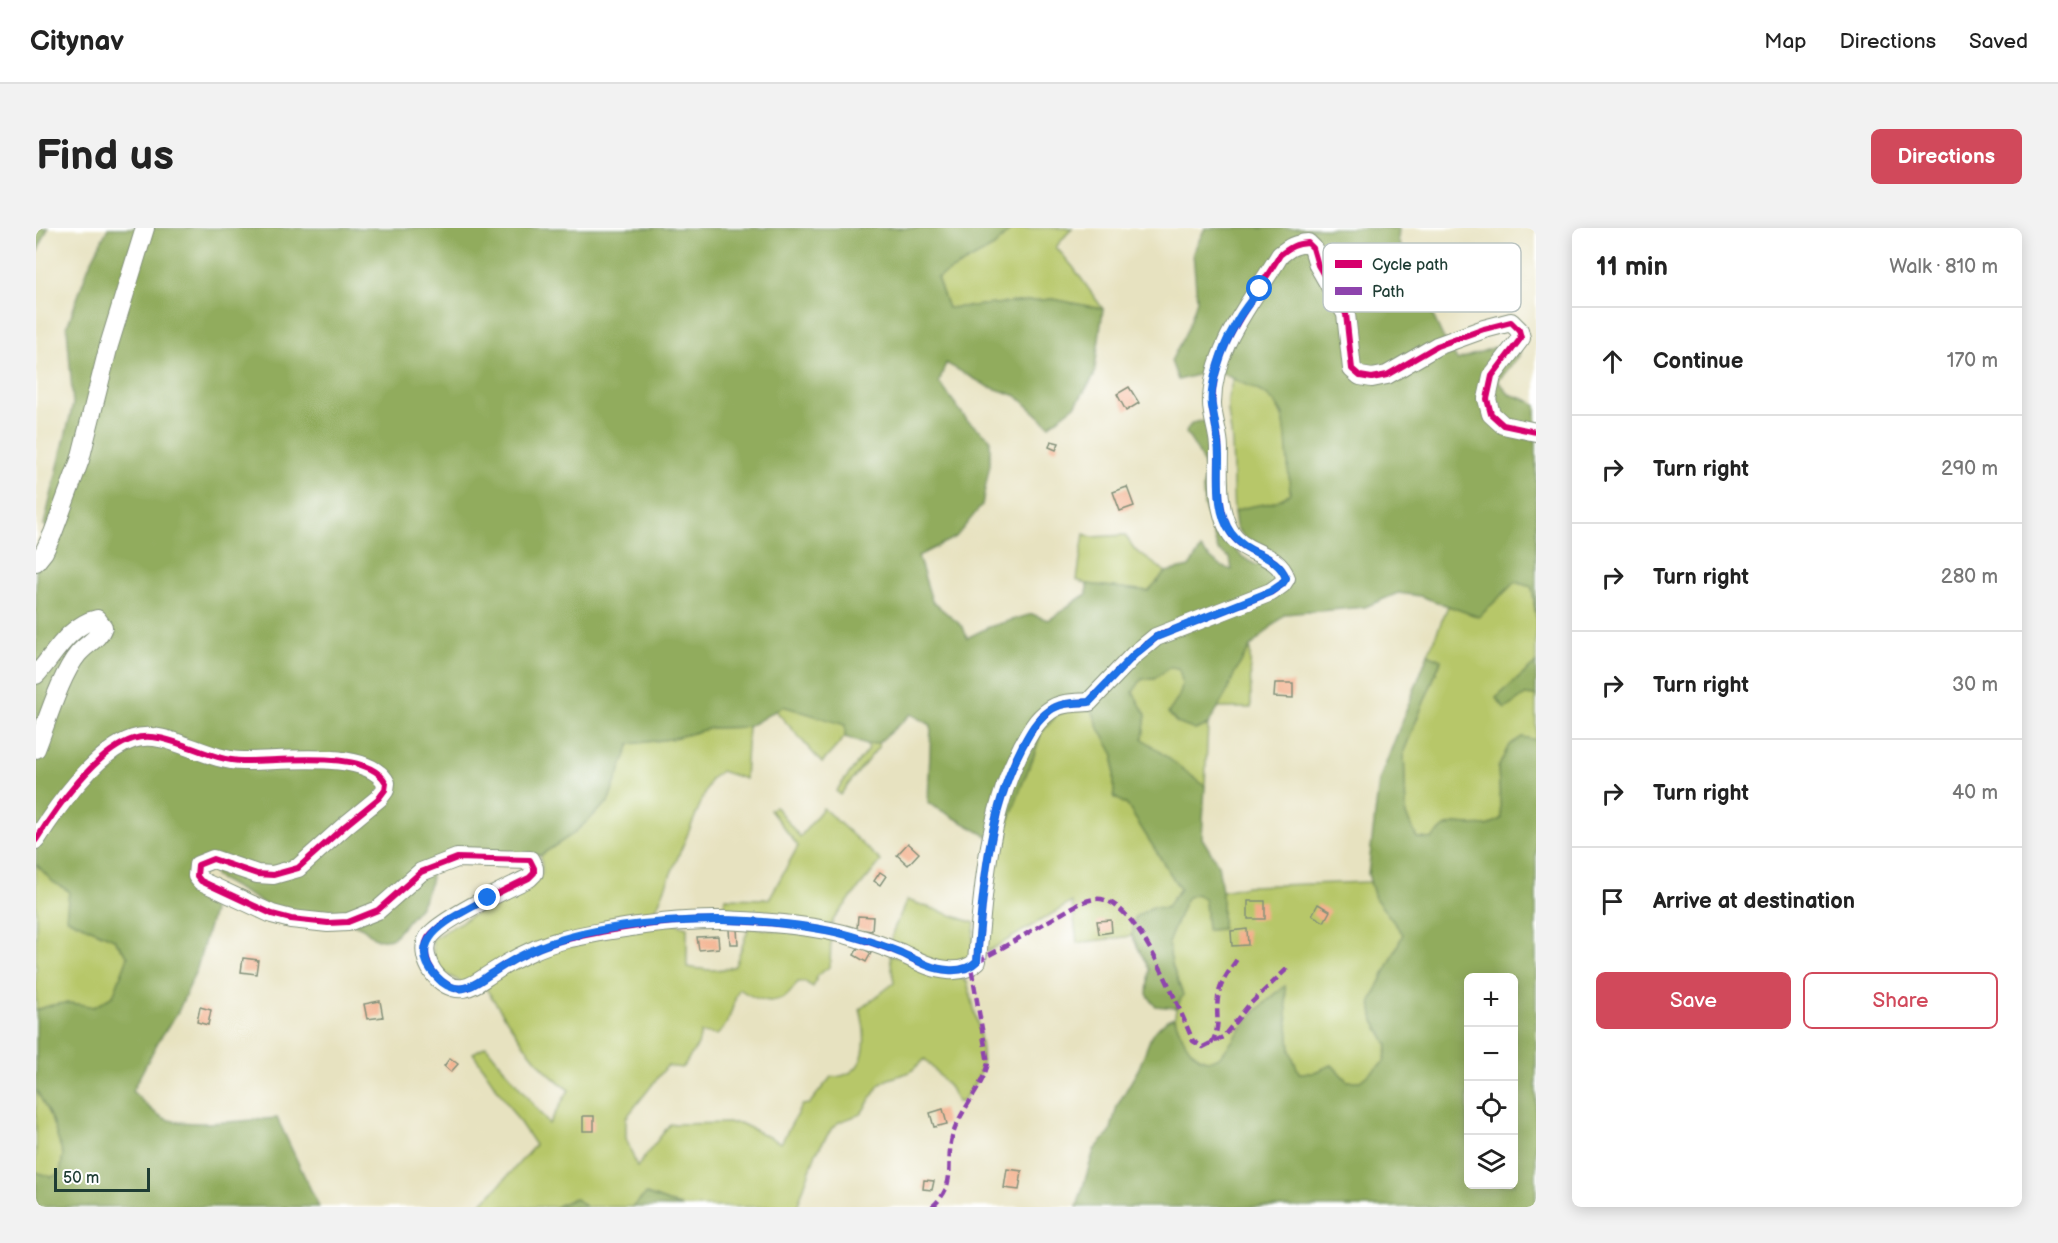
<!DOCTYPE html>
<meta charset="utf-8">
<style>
body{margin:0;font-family:"Balsamiq Sans",sans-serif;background:#f2f2f2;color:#222}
.controls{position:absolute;right:18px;bottom:18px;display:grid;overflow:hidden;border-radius:9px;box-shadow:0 3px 15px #0003}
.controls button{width:54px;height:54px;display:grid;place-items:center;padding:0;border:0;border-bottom:2px solid #e0e0e0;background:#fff;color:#222;font:30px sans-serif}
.scale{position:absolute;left:18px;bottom:15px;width:96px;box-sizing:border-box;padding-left:6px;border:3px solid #1f3d34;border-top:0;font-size:16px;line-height:21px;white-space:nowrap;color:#1f3d34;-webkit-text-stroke:4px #fff;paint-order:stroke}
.stop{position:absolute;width:18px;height:18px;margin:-14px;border:4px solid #1a73e8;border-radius:50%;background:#fff}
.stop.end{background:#1a73e8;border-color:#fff;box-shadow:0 2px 6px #0008}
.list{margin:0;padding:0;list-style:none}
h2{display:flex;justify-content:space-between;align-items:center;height:78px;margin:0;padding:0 24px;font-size:26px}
h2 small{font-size:20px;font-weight:400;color:#767676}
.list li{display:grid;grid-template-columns:39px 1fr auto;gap:18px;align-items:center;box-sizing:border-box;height:108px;padding:0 24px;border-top:2px solid #e0e0e0}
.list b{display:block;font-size:22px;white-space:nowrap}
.list em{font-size:20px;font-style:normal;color:#767676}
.actions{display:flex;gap:12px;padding:18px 24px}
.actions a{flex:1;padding:14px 0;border:2px solid #d1495b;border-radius:9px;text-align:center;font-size:21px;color:#d1495b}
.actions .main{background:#d1495b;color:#fff}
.icon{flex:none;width:33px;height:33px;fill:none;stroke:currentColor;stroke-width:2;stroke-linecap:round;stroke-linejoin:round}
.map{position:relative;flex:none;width:1500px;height:979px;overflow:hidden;border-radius:9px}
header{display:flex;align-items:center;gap:36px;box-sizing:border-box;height:84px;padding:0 30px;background:#fff;border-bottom:2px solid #e0e0e0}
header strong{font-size:28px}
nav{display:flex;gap:33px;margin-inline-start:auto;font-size:21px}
.intro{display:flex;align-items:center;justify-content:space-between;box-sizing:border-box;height:144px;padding:0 36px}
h1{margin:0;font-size:42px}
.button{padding:15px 27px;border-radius:9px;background:#d1495b;color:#fff;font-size:21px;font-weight:700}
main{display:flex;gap:36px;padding:0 36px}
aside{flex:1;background:#fff;border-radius:9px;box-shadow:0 3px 15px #0003}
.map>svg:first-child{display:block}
.green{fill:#b7c769;stroke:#6b824e;stroke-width:1.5}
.forest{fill:#91ac5d;stroke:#587448;stroke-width:1.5;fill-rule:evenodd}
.building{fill:#f3af8a}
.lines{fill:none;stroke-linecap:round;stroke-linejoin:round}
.minor-casing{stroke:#83907a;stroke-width:20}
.minor{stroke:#fff;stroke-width:18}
.quiet{stroke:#8e44ad;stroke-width:4.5;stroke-dasharray:9 4.5;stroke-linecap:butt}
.cycleway-casing{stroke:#fff;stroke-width:10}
.cycleway{stroke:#d6006c;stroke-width:6}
.route{stroke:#1a73e8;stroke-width:8}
.key{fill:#fff;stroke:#bcc5c2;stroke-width:1.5}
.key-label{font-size:16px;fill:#1f3d34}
</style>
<header>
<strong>Citynav</strong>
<nav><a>Map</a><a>Directions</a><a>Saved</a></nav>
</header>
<div class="intro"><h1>Find us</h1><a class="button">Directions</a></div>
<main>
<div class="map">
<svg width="1500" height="979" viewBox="0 0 1500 979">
<rect width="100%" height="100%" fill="#fff"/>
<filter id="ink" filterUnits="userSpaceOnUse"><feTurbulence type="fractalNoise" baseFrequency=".0167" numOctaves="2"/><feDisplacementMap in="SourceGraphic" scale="12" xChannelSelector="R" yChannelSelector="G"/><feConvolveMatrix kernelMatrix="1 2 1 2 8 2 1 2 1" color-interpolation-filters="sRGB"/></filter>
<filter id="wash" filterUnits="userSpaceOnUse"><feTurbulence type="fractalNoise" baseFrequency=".008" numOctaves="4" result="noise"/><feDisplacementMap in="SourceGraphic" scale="24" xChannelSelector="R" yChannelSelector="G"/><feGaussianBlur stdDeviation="1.35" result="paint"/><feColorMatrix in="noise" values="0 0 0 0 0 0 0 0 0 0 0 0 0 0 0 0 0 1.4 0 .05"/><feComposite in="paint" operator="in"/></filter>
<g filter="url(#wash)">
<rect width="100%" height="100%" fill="#e7e2c0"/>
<!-- green -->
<g class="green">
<path d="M976,0H1036L1020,19L1037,39L1067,81L1017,71L912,80L901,50L958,19Z"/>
<path d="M1198,150C1209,155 1222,160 1231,167C1257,189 1253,234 1254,265C1232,282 1218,273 1198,284C1196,258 1198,231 1195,205C1192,181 1188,173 1198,150Z"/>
<path d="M1048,306L1056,309L1089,307L1099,322L1130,344L1112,363L1051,356L1041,352Z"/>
<path d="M1479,354L1496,359L1500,389V435L1460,470L1469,481L1489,467L1500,468V512L1486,509L1462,540L1465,591L1451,598L1418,596L1409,599L1395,611L1381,610L1370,587L1368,523L1405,433L1392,426L1412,378L1443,389Z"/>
<path d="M1214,419L1215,480H1182L1199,444Z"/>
<path d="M1134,439L1142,440L1146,448V466L1159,502L1172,497L1169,558L1106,511L1110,487L1096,464L1106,451H1118Z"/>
<path d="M747,478L810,497L809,509L786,535L740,483Z"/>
<path d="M1056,481L1063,500L1078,527V569L1091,577L1144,661L1130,680L1099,689L1096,708L1041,715L1036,674L951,724L952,669L962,614L997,530L1005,505L1022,486L1033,482Z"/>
<path d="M712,499L709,551L685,543L675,551L617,688L651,699V739C668,742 683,744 699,738L713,699L795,710L794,738L782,747L777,759L769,754H762C758,759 754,766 749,769C734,778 715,769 703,761C695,778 696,794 681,807L665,805L662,817L646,840L631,838L590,890V910L601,939L634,896L704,895L745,915L766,877L773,876L795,849C835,849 831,808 824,781L858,755L854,727L921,748L931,754C936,771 949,821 946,837C944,851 933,863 926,874H921L914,860L889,831L874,844L853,851L843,857L825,886L803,894L796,900L780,925L761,979H646L611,966L596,979H550L538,970L519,979H441L462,959L499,917L437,825L450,818L513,896L533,862C500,842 471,790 448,758L428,756L398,739L396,711L506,646L505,627L537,606L572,574L593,516L634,511L675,500Z"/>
<path d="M842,515L843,518L804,567L800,563L833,520L830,517Z"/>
<path d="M739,578L764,609L787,580L845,633L797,692L796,697L686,688L689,670L733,671L762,618L734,582Z"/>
<path d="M0,636L17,654L33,663L52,700L78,711L92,729L77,768L58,779C34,773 23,774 0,782Z"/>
<path d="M1334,654L1339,670L1367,706L1335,774L1338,793L1352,817L1348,834L1324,853H1311L1296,837L1276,845H1263L1254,823L1249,758C1236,769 1222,780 1211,793C1204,801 1191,823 1183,829C1169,839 1151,821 1147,810C1138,789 1135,788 1147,767L1136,737L1132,715L1150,670L1160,666L1169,670L1171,702L1186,701V663L1211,658Z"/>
<path d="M871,672L939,695L935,729L911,738L855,716L857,703Z"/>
<path d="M0,861L15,890L27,926L24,946L15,949L0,944Z"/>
</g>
<!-- forest -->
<g class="forest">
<path d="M0,0H12L0,27Z"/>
<path d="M72,0H976L958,19L901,50L912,80L1017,71L1067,81L1058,148L1039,178L1013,197L981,168L951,158L910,135L903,154L931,192L954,210V236L946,277L920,309L882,328L896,373L927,399L931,410L953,399L996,386L1012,392C1026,385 1036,374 1051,366V356L1112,363L1130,344L1153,339L1165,321C1174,330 1183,339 1196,342L1194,330L1182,322L1168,277L1167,260L1170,242L1161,222L1150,205C1154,193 1161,193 1172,193L1194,314L1205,328L1220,337L1232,335L1216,319L1200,299L1198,284C1218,273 1232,282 1254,265L1250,209L1247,187L1240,176L1229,166L1179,142L1142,152L1135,133L1152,100L1161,72L1157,25L1169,0H1363L1362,12L1407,109L1421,132L1477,113L1485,116L1483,128L1462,153L1473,166L1494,173L1500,178V389L1496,359L1479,354L1443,389L1384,368L1362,365L1329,379L1249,386L1214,419L1199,444L1191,464L1172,497L1159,502L1141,495L1132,485C1143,470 1151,459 1142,440L1134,439L1118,451H1106L1097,464L1110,487L1107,511L1169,558L1166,610L1182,636L1186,663V701L1171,702L1169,671L1160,666L1150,670L1132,715L1136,737L1147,767L1140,780L1119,778L1111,766L1113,741L1096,708L1099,689L1116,679L1130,680L1144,661L1091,577L1078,569V527L1063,500L1056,482H1033L1022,486L1005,505L997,530L988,551L965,616L892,575L895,497L875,486L842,515L830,517L809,509V497L747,478L712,499L675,500L634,511L594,516L572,574L537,606L505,627L466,626L394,633L395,654L385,677L357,710L341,712L327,700L304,690L236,680L180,649L178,643L185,627L157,654L169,668L177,683L161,740L142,784L123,812L96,863C107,873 118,887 133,892C157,899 215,892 241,890L283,979H0V944L15,949L24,946L27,926L15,890L0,861V782C23,774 34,773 58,779L77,768L92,729L78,711L30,690L33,663L17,654L0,636V342L22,308L8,297L37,176L31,99L52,40Z"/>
<path d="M1392,426L1405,432L1368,523L1370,587L1381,610L1395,611L1409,599L1418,596L1451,598L1465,591L1462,540L1473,517L1486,509L1500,512V979H1041L1058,922L1074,905L1081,878L1103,840L1116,806L1131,792L1138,789C1144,804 1157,841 1181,830C1190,825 1203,802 1211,793C1222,780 1236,769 1249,758L1254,823L1263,845H1276L1296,837L1311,853H1324L1348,834L1352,817L1338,793L1335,774L1367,706L1339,670L1332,646L1343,553ZM1432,750H1478V956H1432Z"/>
<path d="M1500,435V468L1489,467L1469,481L1460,470Z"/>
<path d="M610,966L646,979H596Z"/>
<path d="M539,970L550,979H519Z"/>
</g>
<g id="blocks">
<!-- building -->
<g class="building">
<path d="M1093,159L1103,175L1090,183L1081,166Z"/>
<path d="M1015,213L1023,215L1020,222L1013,219Z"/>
<path d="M1091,259L1098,278L1084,283L1077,264Z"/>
<path d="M1239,455H1257V470L1238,469Z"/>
<path d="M872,615L883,625L872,637L861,627Z"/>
<path d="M844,644L850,648L844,657L838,653Z"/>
<rect x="1212" y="673" width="17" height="18"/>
<path d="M1282,676L1294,683L1288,694L1276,687Z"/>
<path d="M822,688L837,689L836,703L821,701Z"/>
<path d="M1075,692L1076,704L1063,706L1061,693Z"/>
<path d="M693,701H701L702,716H694Z"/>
<path d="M1211,701L1212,717L1196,718L1195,703Z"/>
<path d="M682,708L683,720L663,722L661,709Z"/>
<path d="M823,718L835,725L830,734L818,727Z"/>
<path d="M207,730L222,732L220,746L205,744Z"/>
<path d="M344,773L347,789L331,791L328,776Z"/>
<path d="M164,779L175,782L172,797L161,794Z"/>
<path d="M414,830L422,836L415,844L408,838Z"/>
<path d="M907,881L911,896L898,899L894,885Z"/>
<rect x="547" y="888" width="11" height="15"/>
<path d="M971,941L986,943L983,962L968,960Z"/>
<path d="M888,952L898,953L896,962L887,961Z"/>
</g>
</g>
</g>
<g filter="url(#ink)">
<use href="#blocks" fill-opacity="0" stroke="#83907a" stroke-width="1.5"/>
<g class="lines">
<!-- minor casing -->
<g class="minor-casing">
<g id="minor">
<path d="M0,334L8,324L17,305L44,232L73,117L109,0"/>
<path d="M0,447C18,427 33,397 61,391L67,399C63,411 50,416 42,426C24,448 11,494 0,521"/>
<path d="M0,612C20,580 60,523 97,511C129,500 170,533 207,533C241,534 332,520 350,555L349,562L343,570L310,597L262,640L237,647L221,646L177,631L162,637L161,648L165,653L236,686L255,691L292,695L312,694L342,682L385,644L421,630L494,632L498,640V645L493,650C472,660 402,693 392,710C386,721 391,735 397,744C404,754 416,762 428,760C439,758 446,751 456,745C468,737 482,729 496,723C519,712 544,708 570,703C609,696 647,691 687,692C730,694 781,697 822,710C837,714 851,720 865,725C880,732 895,741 912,742C923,743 933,741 941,733C947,661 952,585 986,519C993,506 1000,492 1013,483C1024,474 1039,475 1053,474L1098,427L1120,409L1235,364L1246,356L1250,350C1240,322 1206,328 1193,302C1180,277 1183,247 1183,220C1183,205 1176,190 1176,175C1176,118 1217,73 1244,27C1254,19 1259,16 1272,15L1277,20L1282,37L1310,86L1316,141L1324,148L1336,150L1351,147L1401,118L1448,101L1475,94L1483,102L1485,110L1456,148L1451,171L1455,186L1467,197L1500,204"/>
</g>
</g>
<!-- minor -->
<use href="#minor" class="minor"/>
<!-- quiet -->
<g class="quiet">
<path d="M941,733C970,719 997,701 1025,686C1035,680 1048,672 1059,671C1100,666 1143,781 1157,813L1167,819L1187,809L1212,778L1254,738"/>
<path d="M1175,816C1186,797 1179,789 1182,770C1183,756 1194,742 1201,731"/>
<path d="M896,979C923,955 908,936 917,906C925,881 946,861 952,835L935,739"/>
</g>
<!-- cycleway casing -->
<g class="cycleway-casing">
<path id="cycleway" d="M0,612C20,580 60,523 97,511C129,500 170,533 207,533C241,534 332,520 350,555L349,562L343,570L310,597L262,640L237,647L221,646L177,631L162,637L161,648L165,653L236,686L255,691L292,695L312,694L342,682L385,644L421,630L494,632L498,640V645L493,650C472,660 402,693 392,710C386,721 391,735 397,744C404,754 416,762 428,760C439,758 446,751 456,745C468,737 482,729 496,723C519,712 544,708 570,703C609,696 647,691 687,692C730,694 781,697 822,710C837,714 851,720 865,725C880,732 895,741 912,742C923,743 933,741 941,733C947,661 952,585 986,519C993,506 1000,492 1013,483C1024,474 1039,475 1053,474L1098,427L1120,409L1235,364L1246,356L1250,350C1240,322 1206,328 1193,302C1180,277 1183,247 1183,220C1183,205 1176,190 1176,175C1176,118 1217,73 1244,27C1254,19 1259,16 1272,15L1277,20L1282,37L1310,86L1316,141L1324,148L1336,150L1351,147L1401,118L1448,101L1475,94L1483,102L1485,110L1456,148L1451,171L1455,186L1467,197L1500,204"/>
</g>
<!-- cycleway -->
<use href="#cycleway" class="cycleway"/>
</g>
</g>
<g class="lines" filter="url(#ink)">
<!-- route -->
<path class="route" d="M452,670C425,686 364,709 400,748C407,756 417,762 428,760C439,758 446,751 456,745C468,737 482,729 495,723C547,699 626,692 683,692C723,692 784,698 822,710C837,714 851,719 865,725C880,732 895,741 912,742C923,743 933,741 941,733C947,661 952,584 986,519C993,506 1000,492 1013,483C1024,474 1039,475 1053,474L1098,427L1120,409L1234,364L1246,356L1250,350C1240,324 1212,329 1195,305C1180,284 1183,253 1183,229C1183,211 1179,195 1176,178C1173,156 1187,118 1198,99C1204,85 1215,73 1224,61"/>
</g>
<!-- legend -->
<rect x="1287" y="15" width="198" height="69" rx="9" class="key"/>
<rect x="1299" y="32" width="27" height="8" fill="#d6006c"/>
<rect x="1299" y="59" width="27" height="8" fill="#8e44ad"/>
<g class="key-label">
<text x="1336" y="42">Cycle path</text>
<text x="1336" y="69">Path</text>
</g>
</svg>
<div class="controls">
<button>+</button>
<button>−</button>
<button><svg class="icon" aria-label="locate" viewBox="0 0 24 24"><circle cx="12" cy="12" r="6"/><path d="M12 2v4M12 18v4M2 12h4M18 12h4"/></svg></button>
<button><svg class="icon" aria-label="layers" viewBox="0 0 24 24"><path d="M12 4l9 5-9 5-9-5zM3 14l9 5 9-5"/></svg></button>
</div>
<div class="scale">50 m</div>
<div class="stop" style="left:1224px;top:61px"></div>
<div class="stop end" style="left:452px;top:670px"></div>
</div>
<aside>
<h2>11 min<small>Walk · 810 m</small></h2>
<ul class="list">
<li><svg class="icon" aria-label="ahead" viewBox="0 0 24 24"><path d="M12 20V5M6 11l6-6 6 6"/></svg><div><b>Continue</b></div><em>170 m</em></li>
<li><svg class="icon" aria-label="right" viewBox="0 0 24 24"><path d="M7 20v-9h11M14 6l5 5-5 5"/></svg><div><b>Turn right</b></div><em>290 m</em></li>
<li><svg class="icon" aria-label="right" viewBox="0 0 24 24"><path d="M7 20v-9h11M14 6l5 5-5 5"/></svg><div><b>Turn right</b></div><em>280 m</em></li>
<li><svg class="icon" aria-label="right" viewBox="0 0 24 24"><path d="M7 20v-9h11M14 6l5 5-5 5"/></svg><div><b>Turn right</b></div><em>30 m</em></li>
<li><svg class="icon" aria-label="right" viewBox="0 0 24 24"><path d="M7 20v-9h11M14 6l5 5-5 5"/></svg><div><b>Turn right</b></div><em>40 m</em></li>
<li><svg class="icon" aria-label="arrive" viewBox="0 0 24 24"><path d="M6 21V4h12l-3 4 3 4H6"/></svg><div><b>Arrive at destination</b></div></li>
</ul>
<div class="actions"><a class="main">Save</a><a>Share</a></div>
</aside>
</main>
